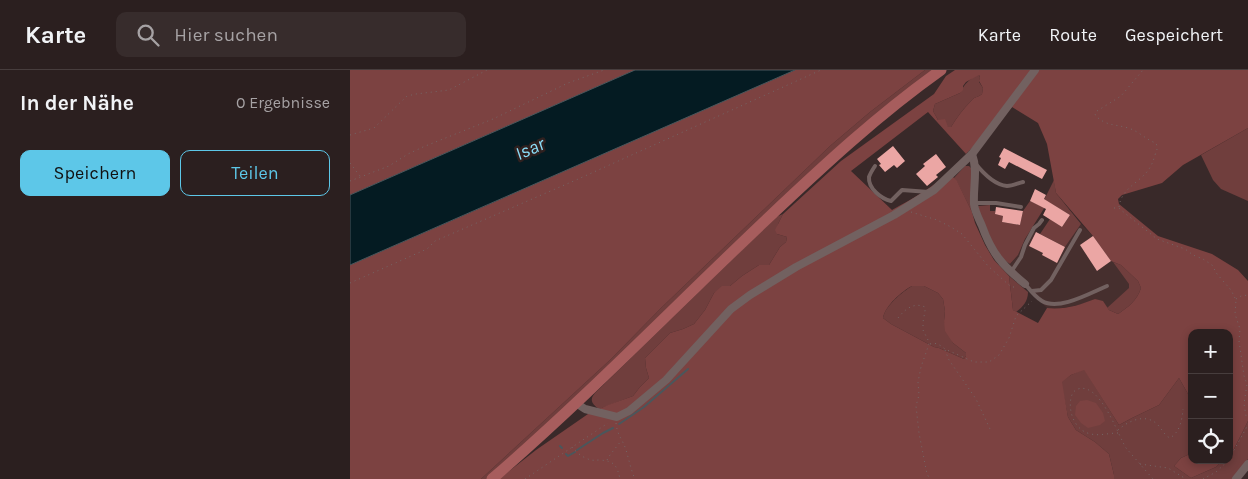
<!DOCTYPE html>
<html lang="de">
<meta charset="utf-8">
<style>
body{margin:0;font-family:Karla,sans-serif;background:#372c2c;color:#f1f3f6}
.controls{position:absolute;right:15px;bottom:15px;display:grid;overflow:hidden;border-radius:10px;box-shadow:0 2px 8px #0003}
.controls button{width:45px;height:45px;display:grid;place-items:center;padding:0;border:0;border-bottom:1px solid #473d3d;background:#2b1f1f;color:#f1f3f6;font:25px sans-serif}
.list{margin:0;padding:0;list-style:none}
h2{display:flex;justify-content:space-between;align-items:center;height:65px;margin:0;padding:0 20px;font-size:21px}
h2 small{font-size:16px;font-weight:400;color:#a6a2a4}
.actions{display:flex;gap:10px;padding:15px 20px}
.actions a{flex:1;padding:11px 0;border:1px solid #5dc7e8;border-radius:10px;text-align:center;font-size:18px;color:#5dc7e8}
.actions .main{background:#5dc7e8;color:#111}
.icon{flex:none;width:28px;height:28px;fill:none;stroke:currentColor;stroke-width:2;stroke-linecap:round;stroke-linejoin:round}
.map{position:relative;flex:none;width:898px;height:409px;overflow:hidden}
header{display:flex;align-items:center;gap:30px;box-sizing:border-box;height:70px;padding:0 25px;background:#2b1f1f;border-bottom:1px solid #473d3d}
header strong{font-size:24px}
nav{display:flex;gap:28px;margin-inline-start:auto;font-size:18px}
.search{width:350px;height:45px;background:#372c2c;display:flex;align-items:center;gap:12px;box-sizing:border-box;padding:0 18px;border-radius:10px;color:#a6a2a4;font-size:19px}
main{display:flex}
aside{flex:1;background:#2b1f1f}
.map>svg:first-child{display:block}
.built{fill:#462f2e}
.green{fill:#703e3d}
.forest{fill:#7c4241;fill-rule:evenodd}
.water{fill:#041b22;stroke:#4a575c}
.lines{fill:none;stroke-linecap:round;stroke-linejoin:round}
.stream{stroke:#4a575c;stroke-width:2}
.building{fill:#eba6a4}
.path{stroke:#756666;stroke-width:1;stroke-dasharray:1 4;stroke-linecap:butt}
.lane{stroke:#726160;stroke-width:4}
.street{stroke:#726160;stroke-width:8}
.primary{stroke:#a75d5d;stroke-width:11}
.labels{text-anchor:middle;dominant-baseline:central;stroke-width:5;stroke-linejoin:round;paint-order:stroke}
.water-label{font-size:19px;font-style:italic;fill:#8addf8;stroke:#2e201f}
</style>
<header>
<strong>Karte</strong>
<div class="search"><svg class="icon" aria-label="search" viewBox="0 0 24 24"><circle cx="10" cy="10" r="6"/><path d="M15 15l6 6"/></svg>Hier suchen</div>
<nav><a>Karte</a><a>Route</a><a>Gespeichert</a></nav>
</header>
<main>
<aside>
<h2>In der Nähe<small>0 Ergebnisse</small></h2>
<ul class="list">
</ul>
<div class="actions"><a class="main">Speichern</a><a>Teilen</a></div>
</aside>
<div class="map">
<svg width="898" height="409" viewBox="0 0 898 409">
<rect width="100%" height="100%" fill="#392929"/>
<!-- built -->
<path class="built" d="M731,154L788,211L759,240L745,229L737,233L724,236L706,239L697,238L657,198L668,185L680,159L715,177Z"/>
<!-- green -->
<g class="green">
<path d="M575,0H583L140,409H131L261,289L311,238L480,76L520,42Z"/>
<path d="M628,4L630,7L629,12L633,18L632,24C629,27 624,27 622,30C614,38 607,47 601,57H598L588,50L583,41L585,34L610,23C614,14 620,9 628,4Z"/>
<path d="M898,58V131L871,119L863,110L851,85Z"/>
<path d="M615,96H619L622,99L623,102L622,142L607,112L603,109Z"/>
<path d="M704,110L706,123L731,154L715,177L690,164L700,149L712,157L720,145L698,132L675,169L668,185L660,194L654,190L648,184L630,145L628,136L640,135V141H645V144L653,146L652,152L670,155L673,141L680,131L691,136Z"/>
<path d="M433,144L428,154L427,164L437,167L436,172L430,177L419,195H409L392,206L380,216L364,223L355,240L344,254L333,259L320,263L295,288L296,298L299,308L290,317L283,326L249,339C242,334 239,330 245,323L426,147Z"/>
<path d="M763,192L771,195L788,211L791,218C787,231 778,237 768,244L759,240L757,238L779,218V214Z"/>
<path d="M659,206L678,222C678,231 673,237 666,242L663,240Z"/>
<path d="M562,216H574L588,223L593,229L595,241L594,251L603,273L616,283V286L614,289L589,278L584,277L541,254L533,248C535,236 552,222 562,216Z"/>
<path d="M734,299L769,355L782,348L809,335L829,308L842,331V383L831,388L824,396L841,408L866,397L873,390H879V383L884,379L898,351V389L883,409H764V405L759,384L745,372L726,360L718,347L711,312L721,305Z"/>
</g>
<!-- forest -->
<g class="forest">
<path d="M0,0H285L0,125Z"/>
<path d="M445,0H575L520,42L480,76L311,238L261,289L131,409H0V195Z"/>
<path d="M605,0H898V58L833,95L812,113L772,125L768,129L769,134L808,166L862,184L888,200L898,211V351L884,379L879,383V263H842V331L829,308L809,335L782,348L769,355L734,300L721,305L712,312L718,347L726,360L745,372L759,384L764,405V409H149L186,380L238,344L258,335L283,326L290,317L299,308L296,298L295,288L320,263L333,259L344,254L355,240L364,223L372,216H380L392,206L409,195H419L430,177L436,172L437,167L427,164L425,160L433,144L491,91L584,24L596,6ZM629,5L630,7L629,11L633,18L632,24C629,27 624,27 622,30C614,38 607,47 601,57H598L595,49L588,50L583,41L585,34L610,23L613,20V16L616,12ZM662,37L688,53L697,74L706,123L743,166L761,191L771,195L788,211L791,218C787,231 778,237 768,244L759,240L753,231L745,229C730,235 714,240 697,238L688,253L663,240L659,206L644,190L635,175L625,153L622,142L607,111L599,103C581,118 562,129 542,140L501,101L578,42L616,84ZM562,216H574L588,223L593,229L595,241L594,251L595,261L603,273L616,283V286L614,289L589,278L584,277L541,254L533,248C535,236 552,221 562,216Z"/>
<path d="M737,330L746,333L753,343L755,351L750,355L738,358L731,353L725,345L726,336L730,331Z"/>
<path d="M842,383V390H873L866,397L841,408L824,396L831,388Z"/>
</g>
<!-- water -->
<path class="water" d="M285,0H445L0,195V125Z"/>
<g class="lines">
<!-- stream -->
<g class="stream">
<path d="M269,354L294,337L338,299"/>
<path d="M210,376L212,378"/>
<path d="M227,380L253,363L263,358"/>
<path d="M216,384L218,386L225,382"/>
</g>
</g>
<!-- building -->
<g class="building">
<path d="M543,76L555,91L547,98L544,95L535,102L529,95L531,94L527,89Z"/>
<path d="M654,78L697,100L692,109L659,92L655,99L648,95L651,88L649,87Z"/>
<path d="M586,84L596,97L586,105L588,107L577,116L566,104L575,96L573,94Z"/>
<path d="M685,119L696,125L694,129L720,145L712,157L693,145L696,139L680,131Z"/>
<path d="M646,137L673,141L670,155L652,152L653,146L645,144Z"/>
<path d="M686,162L715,177L707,193L692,185L693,183L679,176Z"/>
<path d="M743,166L761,191L747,201L730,175Z"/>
</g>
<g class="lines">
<!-- path -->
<g class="path">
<path d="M0,65L24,58L57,26L66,24L99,20L137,0"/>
<path d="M0,93L10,106"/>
<path d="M0,111L39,96L58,84L73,77L143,49L218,13L254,0"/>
<path d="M769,137C771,120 786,114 796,103C801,97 803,92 805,85C807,80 808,78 806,73C796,70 789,61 778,58C765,54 755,56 745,45L747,41L771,26L793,0"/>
<path d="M764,138H769L771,140L807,169L835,179L843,185L853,189L862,195L867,204L881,220L886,230L885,244L890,259L889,271L894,306L897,314L894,334L896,346L898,349"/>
<path d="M561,142L587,150L601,157L612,164L638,196L660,216L663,217H666"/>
<path d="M0,213L77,179L85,171L226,110L471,0"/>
<path d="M886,229L891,226L898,225"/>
<path d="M548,248C555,239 564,232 575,237V241L573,252V260L578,270L579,274L571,297L568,312L569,325L566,336L569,363L577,404L580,409"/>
<path d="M580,274C586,272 590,275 595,279L624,292H639L649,285L659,268L666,246L682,231"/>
<path d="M595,280L599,290L626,329L640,359"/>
<path d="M266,353C267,365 273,370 276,380C279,390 281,400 285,409"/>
<path d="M768,360C778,351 795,343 807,354C812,359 814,365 820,368C830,362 832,350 833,339"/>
<path d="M768,363C759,363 750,366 741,364C725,361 718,342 721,328C722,324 723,321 728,319C750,312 767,363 776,378L803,409"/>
<path d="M222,377C226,382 232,387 238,389C242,391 245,390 250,390C265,391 267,396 270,409"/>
<path d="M879,389L898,355"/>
<path d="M257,390L260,385L271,371"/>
<path d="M790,394L818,398L836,409"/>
<path d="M175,409L258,353"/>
<path d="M853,409L866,402L879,390"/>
</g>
<!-- lane -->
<g class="lane">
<path d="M625,93C633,103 644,115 657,116C663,116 668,113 673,112"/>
<path d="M525,96C523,99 520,104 519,107C518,119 532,129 541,131L552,120L579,122"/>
<path d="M624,133H646L671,137"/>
<path d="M661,202L671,187L675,175L684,158L689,154L692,150"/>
<path d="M675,214C680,220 685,227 692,231C709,241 740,223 757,216"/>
<path d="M682,221L691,220L701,210L730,160"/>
</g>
<!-- street -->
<g class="street">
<path d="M622,84C628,100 623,117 624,134C625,142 629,149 632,156C642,184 653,196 675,214"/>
<path d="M226,333L235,339L267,347L279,341L316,310L381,239L400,225L446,197L544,145L584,120L622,84L685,0"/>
<path d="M886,409L898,394"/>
</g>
<!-- primary -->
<path class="primary" d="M142,409C238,326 326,235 418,148C473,96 529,44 591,0"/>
</g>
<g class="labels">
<!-- water labels -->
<g class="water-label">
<text transform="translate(180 79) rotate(-24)">Isar</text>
</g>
</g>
</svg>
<div class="controls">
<button>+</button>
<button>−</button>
<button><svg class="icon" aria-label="locate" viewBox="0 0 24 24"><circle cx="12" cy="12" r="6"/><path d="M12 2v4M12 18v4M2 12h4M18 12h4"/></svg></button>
</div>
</div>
</main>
